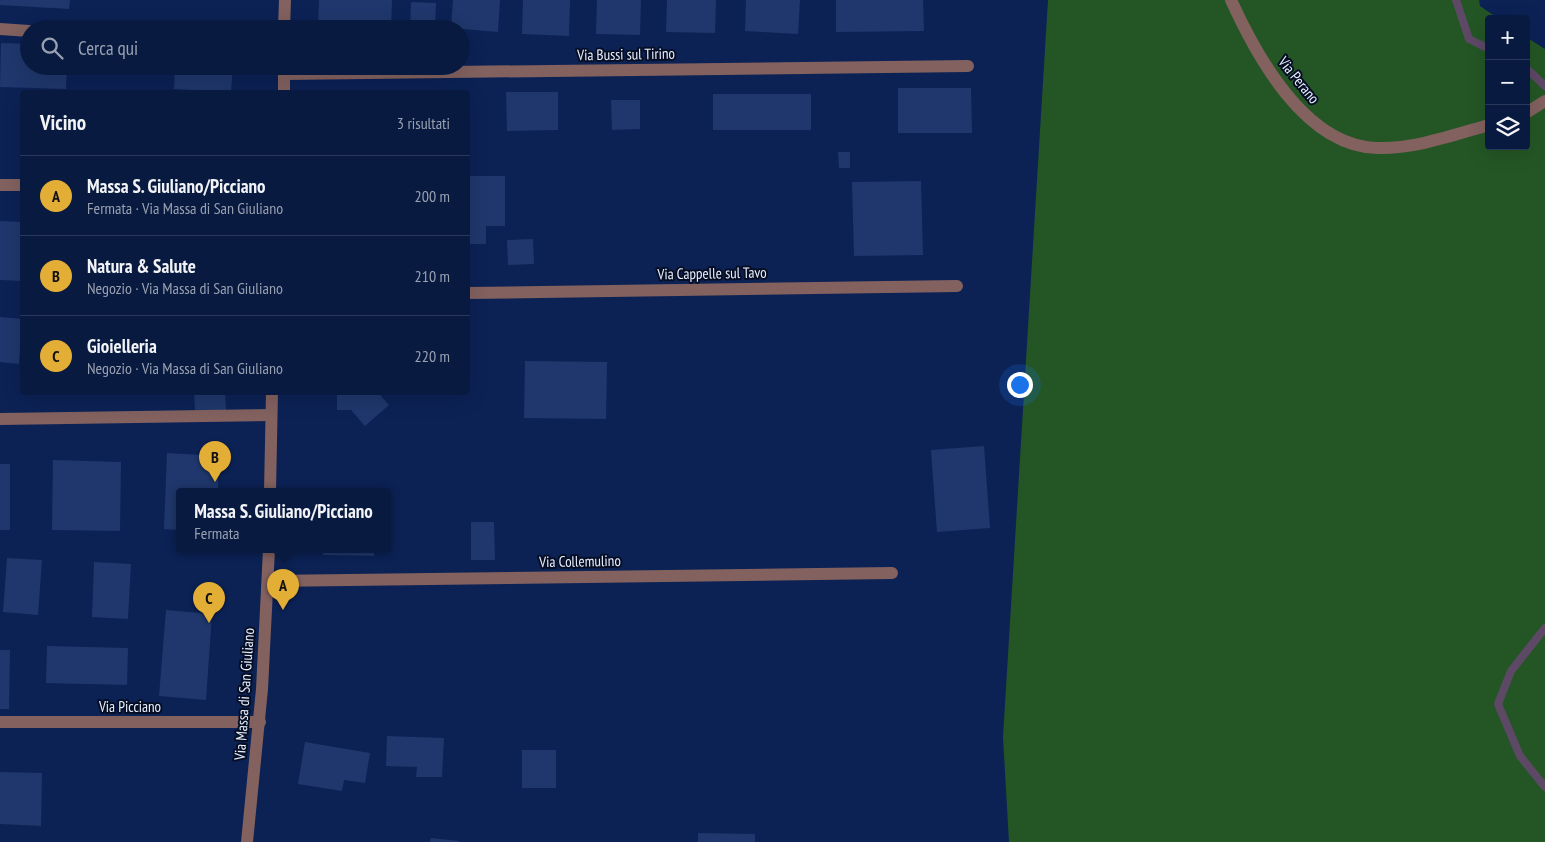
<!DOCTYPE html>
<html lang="it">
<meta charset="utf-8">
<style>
body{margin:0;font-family:"PT Sans Narrow",sans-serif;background:#122347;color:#f1f3f6}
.controls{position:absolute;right:15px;top:15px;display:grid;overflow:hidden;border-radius:5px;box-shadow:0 5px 20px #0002}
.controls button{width:45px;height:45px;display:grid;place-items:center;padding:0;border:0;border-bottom:1px solid #293859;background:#091a40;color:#f1f3f6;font:25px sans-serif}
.you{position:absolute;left:1019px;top:384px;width:18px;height:18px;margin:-12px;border:4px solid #fff;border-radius:50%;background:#1a73e8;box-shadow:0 0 0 8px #1a73e833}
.badge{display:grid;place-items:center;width:32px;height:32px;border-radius:50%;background:#e3ae35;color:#111;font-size:16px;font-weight:700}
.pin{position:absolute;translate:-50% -41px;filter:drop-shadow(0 1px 2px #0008)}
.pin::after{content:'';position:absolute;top:26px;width:18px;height:15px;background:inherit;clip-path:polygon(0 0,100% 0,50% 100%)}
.popup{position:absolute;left:176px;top:488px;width:215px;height:65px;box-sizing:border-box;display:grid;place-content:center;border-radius:5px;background:#091a40;filter:drop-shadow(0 1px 4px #0005);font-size:16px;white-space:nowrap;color:#99a1b1}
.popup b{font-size:19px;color:#f1f3f6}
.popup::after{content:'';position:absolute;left:50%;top:100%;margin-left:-10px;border:10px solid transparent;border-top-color:#091a40}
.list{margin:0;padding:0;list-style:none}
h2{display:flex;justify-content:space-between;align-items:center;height:65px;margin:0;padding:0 20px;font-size:21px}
h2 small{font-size:16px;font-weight:400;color:#99a1b1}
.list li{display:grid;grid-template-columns:32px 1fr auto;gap:15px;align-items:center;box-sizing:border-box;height:80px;padding:0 20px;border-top:1px solid #293859}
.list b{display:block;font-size:19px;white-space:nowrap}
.list p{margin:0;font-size:16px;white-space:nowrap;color:#99a1b1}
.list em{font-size:16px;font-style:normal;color:#99a1b1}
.icon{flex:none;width:28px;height:28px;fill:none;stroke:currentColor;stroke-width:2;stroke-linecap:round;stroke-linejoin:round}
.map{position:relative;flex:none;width:1545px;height:842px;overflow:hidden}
.search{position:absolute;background:#091a40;box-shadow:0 5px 20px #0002;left:20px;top:20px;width:450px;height:55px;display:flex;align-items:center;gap:12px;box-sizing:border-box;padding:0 18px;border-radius:28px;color:#99a1b1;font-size:19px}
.panel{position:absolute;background:#091a40;box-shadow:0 5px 20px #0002;left:20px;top:90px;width:450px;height:305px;border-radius:5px}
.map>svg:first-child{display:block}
.green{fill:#245625}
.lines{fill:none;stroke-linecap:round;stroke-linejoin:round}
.stream{stroke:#5d4866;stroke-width:8}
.building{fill:#1f376c}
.minor{stroke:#82615f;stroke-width:12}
.labels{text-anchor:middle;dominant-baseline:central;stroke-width:4;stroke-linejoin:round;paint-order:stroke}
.street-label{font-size:15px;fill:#e9effd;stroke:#050e24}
</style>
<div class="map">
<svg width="1545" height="842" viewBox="0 0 1545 842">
<rect width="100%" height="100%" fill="#0c2255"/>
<!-- green -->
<path class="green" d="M1048,0H1479L1480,6L1499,19H1489V146H1526V37L1545,49V842H1009L1003,737Z"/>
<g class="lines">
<!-- stream -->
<g class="stream">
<path d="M1456,0L1469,39L1489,49"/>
<path d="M1526,68L1545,86"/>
<path d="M1545,628L1511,671L1498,704L1520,756L1545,787"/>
</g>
</g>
<!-- building -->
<g class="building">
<path d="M0,0H70L69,9L0,5Z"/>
<path d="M319,0H392L391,29H318Z"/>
<path d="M453,0H500L498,32L451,28Z"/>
<path d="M523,0H570L569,36L522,34Z"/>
<path d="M597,0H641L640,35L596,34Z"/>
<path d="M667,0H716L715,33L666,32Z"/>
<path d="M746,0H800L798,34L745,31Z"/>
<path d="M836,0H923L924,31L836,32Z"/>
<path d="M411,2L436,3L435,29H410Z"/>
<path d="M1,43L29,44V66H67L66,89L0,87Z"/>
<path d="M175,66H233L231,92L174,89Z"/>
<path d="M898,88H971L972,133H898Z"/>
<path d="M443,90V92H401V91Z"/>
<path d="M506,92H558V130L507,131Z"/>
<rect x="713" y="94" width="98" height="36"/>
<path d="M611,100H640V129L612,130Z"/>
<path d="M838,152H850V168H839Z"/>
<path d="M468,176H505V226H486V244H468Z"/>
<path d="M921,181L923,255L854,256L852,182Z"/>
<path d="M0,221L22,222V281L0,280Z"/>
<path d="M533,239L534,264L508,265L507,240Z"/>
<path d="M0,317L22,319L19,364L0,362Z"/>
<path d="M525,361L607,362L606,419L524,418Z"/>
<path d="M194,392H225L226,410H195Z"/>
<path d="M337,392H381V396L389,405L365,426L351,410H337Z"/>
<path d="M984,446L990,528L937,532L931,450Z"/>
<path d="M167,453L219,456L218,491H179V530L164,529Z"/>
<path d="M53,460L121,462L120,531L52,530Z"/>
<rect x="0" y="464" width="10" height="66"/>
<path d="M471,522H494L495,560H471Z"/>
<path d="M323,549H374V556L323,555Z"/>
<path d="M7,558L42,560L38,615L3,612Z"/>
<path d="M94,562L131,564L128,619L92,617Z"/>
<path d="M166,610L212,614L206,700L159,696Z"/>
<path d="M47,646L128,648L127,685L46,683Z"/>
<path d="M0,650H10L9,709H0Z"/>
<path d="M387,736L444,738L442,777H416L417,767L386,766Z"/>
<path d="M305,742L370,753L365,783L344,780L342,791L298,784Z"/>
<rect x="522" y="750" width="34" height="38"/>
<path d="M0,772L42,773L41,826L0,824Z"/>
<path d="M698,833L755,834V842H698Z"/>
<path d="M431,838L459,841V842H430Z"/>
</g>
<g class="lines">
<!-- minor -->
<g class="minor">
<path d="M1231,0C1257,57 1305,146 1377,148C1415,149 1453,135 1489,125"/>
<path d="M0,29L29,31"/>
<path d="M284,29L285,0"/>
<path d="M284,74L968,66"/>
<path d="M284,92V68"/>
<path d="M1526,113L1545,101"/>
<path d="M0,185H22"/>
<path d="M468,293L957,286"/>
<path d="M0,419L271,415"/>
<path d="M270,491L272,392"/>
<path d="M268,581L892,573"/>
<path d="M0,722H260"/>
<path d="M247,842L262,689L269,549"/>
</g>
</g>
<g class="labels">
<!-- street labels -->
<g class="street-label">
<text transform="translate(626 54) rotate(-1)">Via Bussi sul Tirino</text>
<text transform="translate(1299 80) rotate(51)">Via Perano</text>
<text transform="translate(712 273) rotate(-1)">Via Cappelle sul Tavo</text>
<text transform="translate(580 561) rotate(-1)">Via Collemulino</text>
<text transform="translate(244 694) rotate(-86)">Via Massa di San Giuliano</text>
<text x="130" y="706">Via Picciano</text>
</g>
</g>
</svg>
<div class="controls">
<button>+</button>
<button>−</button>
<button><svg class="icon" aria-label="layers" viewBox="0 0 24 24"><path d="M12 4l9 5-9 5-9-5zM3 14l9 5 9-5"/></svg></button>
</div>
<div class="you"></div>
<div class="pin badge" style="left:283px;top:610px">A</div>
<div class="popup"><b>Massa S. Giuliano/Picciano</b>Fermata</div>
<div class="pin badge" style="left:215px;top:482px">B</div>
<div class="pin badge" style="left:209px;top:623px">C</div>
<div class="search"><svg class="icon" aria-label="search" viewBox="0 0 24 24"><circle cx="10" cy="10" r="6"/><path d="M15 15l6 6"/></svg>Cerca qui</div>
<section class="panel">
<h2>Vicino<small>3 risultati</small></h2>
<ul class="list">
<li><span class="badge">A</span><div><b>Massa S. Giuliano/Picciano</b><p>Fermata · Via Massa di San Giuliano</p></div><em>200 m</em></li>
<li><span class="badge">B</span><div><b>Natura &amp; Salute</b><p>Negozio · Via Massa di San Giuliano</p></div><em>210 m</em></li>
<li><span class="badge">C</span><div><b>Gioielleria</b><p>Negozio · Via Massa di San Giuliano</p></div><em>220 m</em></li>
</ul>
</section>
</div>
